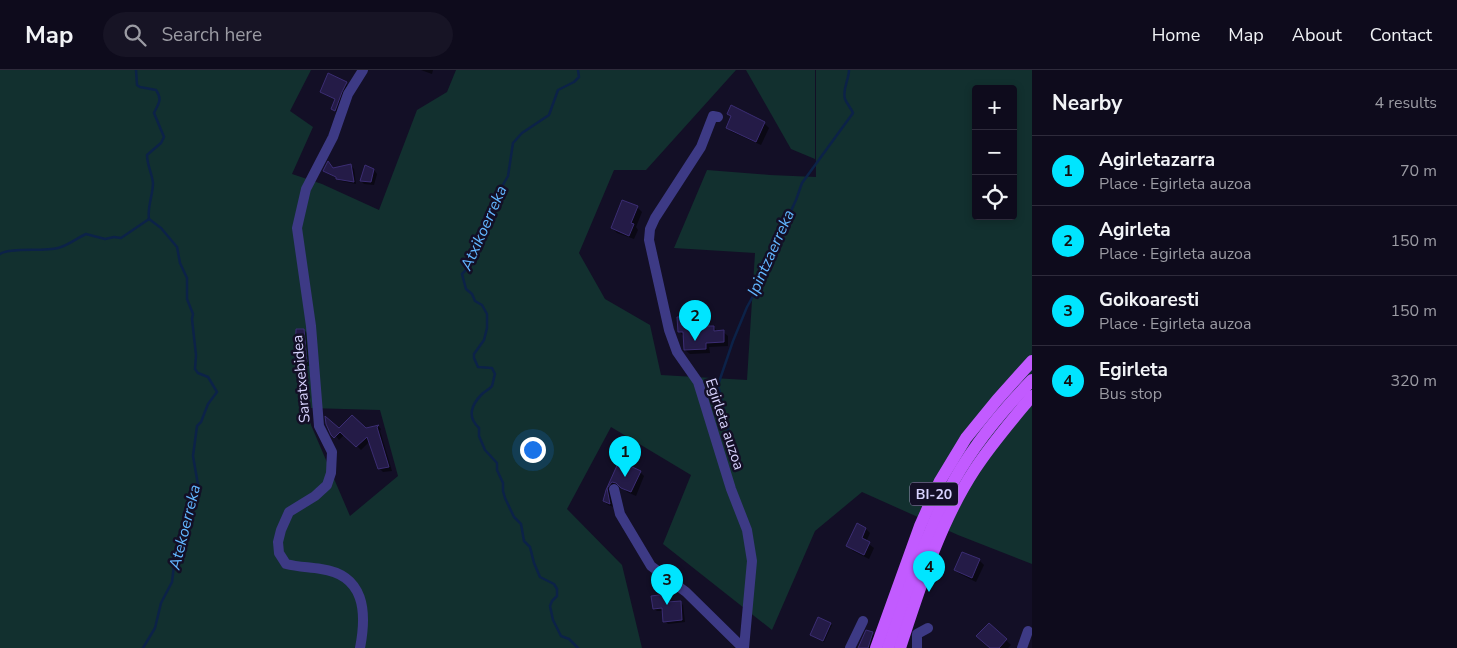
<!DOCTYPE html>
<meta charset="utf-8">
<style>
body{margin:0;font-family:"Nunito Sans",sans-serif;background:#171425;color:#f1f3f6}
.controls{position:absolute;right:15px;top:15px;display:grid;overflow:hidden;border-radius:5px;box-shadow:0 2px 8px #0003}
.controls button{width:45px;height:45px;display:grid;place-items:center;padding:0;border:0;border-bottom:1px solid #2e2b3b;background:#0e0b1c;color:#f1f3f6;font:25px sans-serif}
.you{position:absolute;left:532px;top:379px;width:18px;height:18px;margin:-12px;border:4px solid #fff;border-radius:50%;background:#1a73e8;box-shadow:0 0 0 8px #1a73e833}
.badge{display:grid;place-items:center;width:32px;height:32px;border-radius:50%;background:#00e5ff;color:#111;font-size:16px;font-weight:700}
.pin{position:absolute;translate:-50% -41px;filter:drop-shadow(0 1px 2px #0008)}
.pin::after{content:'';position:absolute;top:26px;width:18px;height:15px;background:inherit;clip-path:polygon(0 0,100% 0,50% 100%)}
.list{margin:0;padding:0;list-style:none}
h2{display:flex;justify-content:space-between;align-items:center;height:65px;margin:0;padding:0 20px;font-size:21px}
h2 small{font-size:16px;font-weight:400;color:#9b9ba3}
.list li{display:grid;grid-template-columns:32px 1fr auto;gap:15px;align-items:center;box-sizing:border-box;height:70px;padding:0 20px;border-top:1px solid #2e2b3b}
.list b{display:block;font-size:19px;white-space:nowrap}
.list p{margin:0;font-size:16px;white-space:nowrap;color:#9b9ba3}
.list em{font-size:16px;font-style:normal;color:#9b9ba3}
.icon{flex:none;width:28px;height:28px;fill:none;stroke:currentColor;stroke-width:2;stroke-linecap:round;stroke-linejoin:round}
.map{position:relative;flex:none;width:1032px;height:578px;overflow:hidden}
header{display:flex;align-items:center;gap:30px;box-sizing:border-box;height:70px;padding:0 25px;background:#0e0b1c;border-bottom:1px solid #2e2b3b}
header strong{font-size:24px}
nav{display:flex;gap:28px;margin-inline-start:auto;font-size:18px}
.search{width:350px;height:45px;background:#171425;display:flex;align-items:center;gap:12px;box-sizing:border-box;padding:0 18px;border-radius:28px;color:#9b9ba3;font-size:19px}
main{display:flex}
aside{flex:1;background:#0e0b1c}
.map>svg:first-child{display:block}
.green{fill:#12302f;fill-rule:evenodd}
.shadow{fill:#0007}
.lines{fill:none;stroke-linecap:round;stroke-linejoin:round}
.stream{stroke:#0c2248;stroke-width:2.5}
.building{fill:#241b47;stroke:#3b2d73}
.minor{stroke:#3d3a85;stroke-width:10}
.major{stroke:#c25bff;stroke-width:12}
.labels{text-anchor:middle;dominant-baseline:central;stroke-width:5;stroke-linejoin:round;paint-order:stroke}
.shield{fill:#130f26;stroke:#9e99be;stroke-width:1}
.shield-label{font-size:14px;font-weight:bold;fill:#d9d4ff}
.street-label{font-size:15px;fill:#d9d4ff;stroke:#130f26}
.water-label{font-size:16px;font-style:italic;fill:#62b6ff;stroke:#130f26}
</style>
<header>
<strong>Map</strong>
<div class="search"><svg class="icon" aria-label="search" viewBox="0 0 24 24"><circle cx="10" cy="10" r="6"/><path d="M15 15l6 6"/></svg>Search here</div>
<nav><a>Home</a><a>Map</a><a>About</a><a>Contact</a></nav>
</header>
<main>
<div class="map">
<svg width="1032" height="578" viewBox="0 0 1032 578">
<rect width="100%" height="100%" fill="#130f26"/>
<!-- green -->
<g class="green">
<path d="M0,0H311L290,41L313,57L292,104L322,114L379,140L417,40L447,22L456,0H736L646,100H614L579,183L605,229L650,255L661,305L747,310L755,183L674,178L707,100L770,105L816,107V0H1032V494L958,465L862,422L815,461L772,560L663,474L691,405L611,357L567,439L622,495L642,578H0ZM976,19H1013V146H976ZM309,338L380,340L398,406L350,446L311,355Z"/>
<path d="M746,0H815V89L791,79Z"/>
</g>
<!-- shadow -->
<g class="shadow">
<path d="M421,0H433L432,4Z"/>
<path d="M329,5L349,16L338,43L332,39L336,30L321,22Z"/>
<path d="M729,44L764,53L769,58L761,75L732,62L727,58L732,47Z"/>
<path d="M351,96L354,99L356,114L341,111L325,101Z"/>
<path d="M374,100L377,104L374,115L364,114L361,111Z"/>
<path d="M637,137L642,142L636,157L638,160L634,169L617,163L612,158Z"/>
<path d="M704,248L708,252L709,258L714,257L718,262H723L728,266V276L709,277L710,283L690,284L685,280L683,266L679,261Z"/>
<path d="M304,260L309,265L311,296H301L296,291Z"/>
<path d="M327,354L339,360H366L378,356L381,359L380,361L392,401L383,402L379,398L370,371L361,380L345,364L339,370Z"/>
<path d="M619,393L640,402L644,406L636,426L627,422L621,416L613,418L614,437L608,435L604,431Z"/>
<path d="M866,459L870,463L866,472L874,478L869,489L853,481L848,476Z"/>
<path d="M979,490L984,495L976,512L960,504L955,500Z"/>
<path d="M666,526L669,529L670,533L680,532L683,535L685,552L668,554L665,551L664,541H657L654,539Z"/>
<path d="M819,548L832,555L824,572L811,565Z"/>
<path d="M989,554L1011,575L1008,578H991Z"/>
<path d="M872,563L875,566L872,578H860Z"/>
</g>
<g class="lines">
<!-- stream -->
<g class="stream">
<path d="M0,184C10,177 43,182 58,178C67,176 77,168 86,164L105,169L114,167L121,168L149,149C147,137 153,125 153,113C152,103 147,95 147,85L161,73L164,67L154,43C158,34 163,30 156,20L140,17L137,15L136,0"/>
<path d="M728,379V357L718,315L733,271L747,237L763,208L775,176L796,130L802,113L853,43C851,38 847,34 845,29C842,19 849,10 849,0"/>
<path d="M143,578L155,558L161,533L172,512L176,480L182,471L183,455L189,446L190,430L198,415L193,386L197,356L201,352L208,334L217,322L208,307L198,303L195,299L196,285L192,249L193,244L187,229V208L180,193L177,177L161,158L149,149"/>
<path d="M578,578L569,569L561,566L553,550L550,536L552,531L557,526V519L554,514L540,507L534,493L530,477L524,471L521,454L514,447L505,428L503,421V413L497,400V393L485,380L479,366V358C467,347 471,335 482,324C485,321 490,319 492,316C493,313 494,307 495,304L492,298L478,297L474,288V284L484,270L487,258V244L482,235L475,231L472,224L466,219L462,204L468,198L471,189L477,182L480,163L488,149L491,136L508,106L513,73L522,63L549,45L558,20L574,12L579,7L578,0"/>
</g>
</g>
<!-- building -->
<g class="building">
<path d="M328,3L347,12L342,22L335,41L331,39L335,29L320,22Z"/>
<path d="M731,35L765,52L756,72L726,58L731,46L727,44Z"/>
<path d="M328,91L333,98L351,94L354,112L336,109V107L323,101Z"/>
<path d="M365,95L374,99L371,112L360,111Z"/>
<path d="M622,130L638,136L631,153L634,154L629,166L611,158Z"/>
<path d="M705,246V256H714V261L724,260V272L706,273V279L684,280L683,262H678L677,247Z"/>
<path d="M296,259H304L307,292H295Z"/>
<path d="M352,345L366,358L379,355L377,357L389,397L378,399L367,367L356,377L340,362L334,368L331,365L326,354L325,346L339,358Z"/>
<path d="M619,391L641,401L631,422L621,418L616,413L612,412L607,418L610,434L603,431L606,420Z"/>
<path d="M857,453L866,458L862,468L870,472L864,485L846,476Z"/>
<path d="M962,482L980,489L972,508L954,500Z"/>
<path d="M667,524V532L681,531L682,550L663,552L662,538L653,539L651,526Z"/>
<path d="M818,547L831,553L823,571L810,565Z"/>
<path d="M989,553L1007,569L999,578H990L976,566Z"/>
<path d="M866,560L873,562L868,578H858Z"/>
</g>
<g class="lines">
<!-- minor -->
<g class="minor">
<path d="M718,47L713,46L701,77L655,148L650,159L649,170L669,260L677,282L698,312L731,419L747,460L752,491L744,578"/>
<path d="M614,419L620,444L651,496L686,522L743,578"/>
<path d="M360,578C367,542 365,505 321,499C308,497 298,497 286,494L279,483L278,472L281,460L289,442L315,426L327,415L331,403L332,382L319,356L311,256L297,158L306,119L333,67L348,24L363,0"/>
<path d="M850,578L863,551"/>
<path d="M917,578V564L928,558"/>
<path d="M1022,578L1028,561"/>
</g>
<!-- major -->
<g class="major">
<path d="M876,578L920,456L940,411L966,368L997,330L1032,291"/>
<path d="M888,578C907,526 923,472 948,422C969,380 1000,343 1032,310"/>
<path d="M900,578C920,517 940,452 975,399C992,373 1012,350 1032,326"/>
</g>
</g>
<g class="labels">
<!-- shield labels -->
<rect class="shield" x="910" y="412.5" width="48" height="23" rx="4"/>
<g class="shield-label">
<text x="934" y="424">BI-20</text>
</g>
<!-- street labels -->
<g class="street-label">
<text transform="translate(301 309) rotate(-95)">Saratxebidea</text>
<text transform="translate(725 354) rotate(72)">Egirleta auzoa</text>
</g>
<!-- water labels -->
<g class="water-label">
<text transform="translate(484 158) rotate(-66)">Atxikoerreka</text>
<text transform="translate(771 183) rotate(-66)">Ipintzaerreka</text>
<text transform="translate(185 457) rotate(-76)">Atekoerreka</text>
</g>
</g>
</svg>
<div class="controls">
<button>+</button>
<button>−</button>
<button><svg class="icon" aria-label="locate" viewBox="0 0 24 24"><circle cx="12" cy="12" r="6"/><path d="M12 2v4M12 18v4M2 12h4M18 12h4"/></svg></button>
</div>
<div class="you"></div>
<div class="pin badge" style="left:625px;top:407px">1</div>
<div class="pin badge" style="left:695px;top:271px">2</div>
<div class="pin badge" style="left:667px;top:535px">3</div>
<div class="pin badge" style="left:929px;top:522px">4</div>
</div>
<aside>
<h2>Nearby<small>4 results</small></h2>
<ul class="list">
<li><span class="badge">1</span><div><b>Agirletazarra</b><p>Place · Egirleta auzoa</p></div><em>70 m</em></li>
<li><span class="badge">2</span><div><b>Agirleta</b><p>Place · Egirleta auzoa</p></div><em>150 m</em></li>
<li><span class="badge">3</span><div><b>Goikoaresti</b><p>Place · Egirleta auzoa</p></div><em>150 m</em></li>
<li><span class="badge">4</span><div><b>Egirleta</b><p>Bus stop</p></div><em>320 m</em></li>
</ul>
</aside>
</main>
